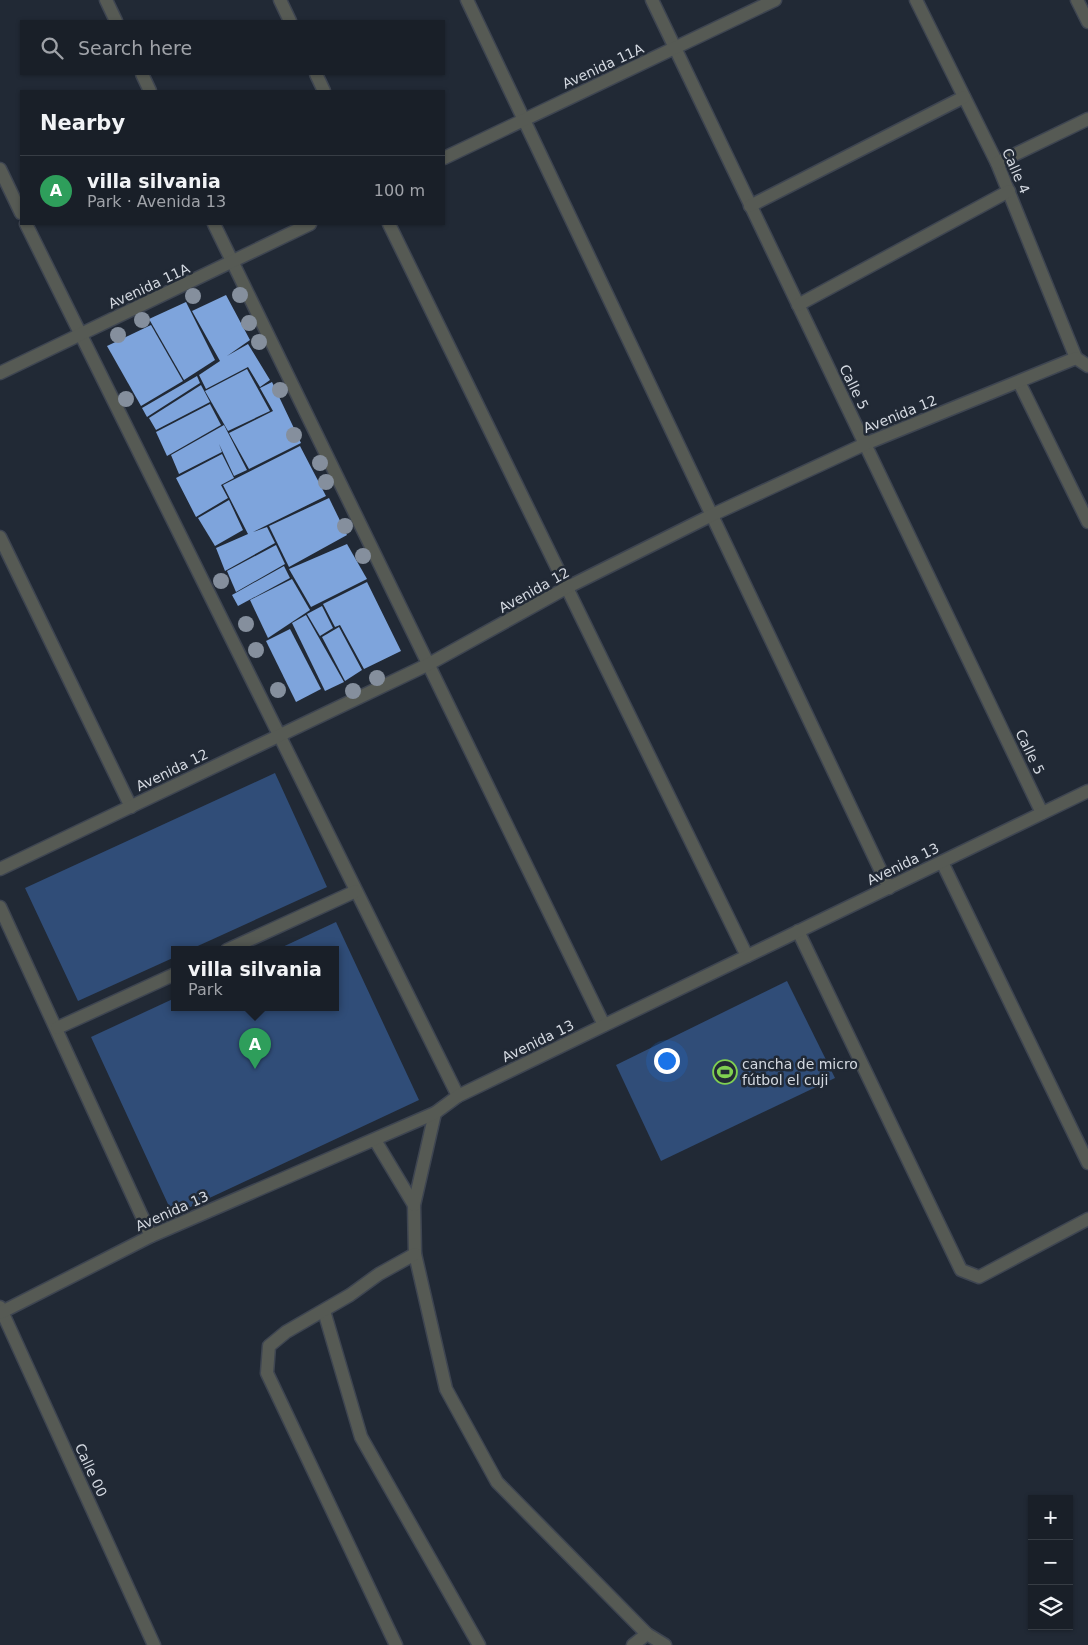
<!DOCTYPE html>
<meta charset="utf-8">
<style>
body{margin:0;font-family:"DejaVu Sans",sans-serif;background:#262c34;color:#f1f3f6}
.controls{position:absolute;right:15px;bottom:15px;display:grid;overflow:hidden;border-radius:0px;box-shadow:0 1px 4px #0004}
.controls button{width:45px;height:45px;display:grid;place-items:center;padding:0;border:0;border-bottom:1px solid #373d45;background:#191f28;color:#f1f3f6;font:25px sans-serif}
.you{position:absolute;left:666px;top:1060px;width:18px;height:18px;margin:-12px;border:4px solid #fff;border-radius:50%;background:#1a73e8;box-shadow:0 0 0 8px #1a73e833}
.badge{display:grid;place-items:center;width:32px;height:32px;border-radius:50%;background:#80d051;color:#fff;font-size:16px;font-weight:700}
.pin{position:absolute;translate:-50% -41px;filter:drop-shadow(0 1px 2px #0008)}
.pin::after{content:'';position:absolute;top:26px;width:18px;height:15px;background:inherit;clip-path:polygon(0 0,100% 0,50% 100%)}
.popup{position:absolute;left:171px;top:946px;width:168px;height:65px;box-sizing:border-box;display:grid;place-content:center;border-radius:0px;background:#191f28;filter:drop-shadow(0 1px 4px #0005);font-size:16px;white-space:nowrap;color:#9fa2a8}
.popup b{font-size:19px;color:#f1f3f6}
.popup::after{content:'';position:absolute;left:50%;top:100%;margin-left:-10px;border:10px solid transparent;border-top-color:#191f28}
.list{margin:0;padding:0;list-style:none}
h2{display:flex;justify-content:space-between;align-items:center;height:65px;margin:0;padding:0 20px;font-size:21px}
h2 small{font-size:16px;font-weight:400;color:#9fa2a8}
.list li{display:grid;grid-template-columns:32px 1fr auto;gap:15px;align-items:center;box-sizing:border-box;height:70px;padding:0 20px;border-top:1px solid #373d45}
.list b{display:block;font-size:19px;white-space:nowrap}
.list p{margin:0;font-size:16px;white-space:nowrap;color:#9fa2a8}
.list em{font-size:16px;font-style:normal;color:#9fa2a8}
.icon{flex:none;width:28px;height:28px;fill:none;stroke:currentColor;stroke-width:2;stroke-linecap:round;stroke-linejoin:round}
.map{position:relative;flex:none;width:1088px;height:1645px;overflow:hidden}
.search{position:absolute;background:#191f28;box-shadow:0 1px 4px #0004;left:20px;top:20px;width:425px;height:55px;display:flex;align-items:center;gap:12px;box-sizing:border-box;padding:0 18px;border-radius:0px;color:#9fa2a8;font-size:19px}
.panel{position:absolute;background:#191f28;box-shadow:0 1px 4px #0004;left:20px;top:90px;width:425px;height:135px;border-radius:0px}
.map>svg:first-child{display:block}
.green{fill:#304d78}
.building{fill:#7ea4dc}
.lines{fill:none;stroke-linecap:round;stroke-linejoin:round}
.minor-casing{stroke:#3e4551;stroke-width:15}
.minor{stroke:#565a54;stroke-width:12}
.tree{fill:#858f9d}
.labels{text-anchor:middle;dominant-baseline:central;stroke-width:5;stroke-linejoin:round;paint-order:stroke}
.street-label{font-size:14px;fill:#d4d9e1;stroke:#212935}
.poi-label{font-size:14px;fill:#d4d9e1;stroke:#212935;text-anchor:start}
</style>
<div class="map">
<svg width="1088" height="1645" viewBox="0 0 1088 1645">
<rect width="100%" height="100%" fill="#212935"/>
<!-- green -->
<g class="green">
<path d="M275,773L327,887L189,950H175V957L78,1001L25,888Z"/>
<path d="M336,922L419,1100L173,1215L91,1037L175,998V1008H335V950H276Z"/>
<path d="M787,981L835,1078L661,1161L616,1065Z"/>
</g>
<!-- building -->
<g class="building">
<path d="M226,295L250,340L227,356L248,344L270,380L260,387L248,367L206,389L199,375L220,361L192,311Z"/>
<path d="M186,302L215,360L184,380L149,319Z"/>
<path d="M151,325L183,381L141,406L107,346Z"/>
<path d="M247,369L270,411L228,431L205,391Z"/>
<path d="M197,376L200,383L147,417L142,408Z"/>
<path d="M272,382L301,443L249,469L229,433L273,411L260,388Z"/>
<path d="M201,385L210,402L156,430L149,418Z"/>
<path d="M210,404L221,425L167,456L156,432Z"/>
<path d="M224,425L247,470L234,476L219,444L222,452L179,474L171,455Z"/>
<path d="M300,446L326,496L253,532L267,527L275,543L225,571L216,548L248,534L223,485Z"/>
<path d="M222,454L234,478L221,485L228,498L196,517L176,478Z"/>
<path d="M329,498L347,535L289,567L269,526Z"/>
<path d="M229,500L243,530L215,546L198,518Z"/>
<path d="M347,544L367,579L311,607L289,569Z"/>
<path d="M276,545L285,564L236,592L227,571Z"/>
<path d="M284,566L290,578L238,606L232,595Z"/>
<path d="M292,579L310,610L268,638L250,600Z"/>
<path d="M367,582L401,651L364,669L340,625L335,627L323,604Z"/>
<path d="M322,606L333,628L320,636L307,614Z"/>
<path d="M306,615L344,682L325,691L292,623Z"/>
<path d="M339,627L362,670L345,681L322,637Z"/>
<path d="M290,629L321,689L296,702L266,641Z"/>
</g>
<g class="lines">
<!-- minor casing -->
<g class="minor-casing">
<g id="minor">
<path d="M106,0L116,21"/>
<path d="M280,0L290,21"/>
<path d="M467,0L889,888"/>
<path d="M652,0L1042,813"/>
<path d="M916,0L997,163L1076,358"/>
<path d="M1077,0L1088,22"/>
<path d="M142,74L150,91"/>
<path d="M316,74L324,91"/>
<path d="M444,158L775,0"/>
<path d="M997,163L1088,119"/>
<path d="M0,169L21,213"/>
<path d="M750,206L964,97"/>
<path d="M26,224L458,1096"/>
<path d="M214,224L604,1025"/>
<path d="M389,224L747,956"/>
<path d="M798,305L1009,191"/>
<path d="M0,373L310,224"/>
<path d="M1019,382L1088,522"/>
<path d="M0,537L131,807"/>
<path d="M942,862L1088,1163"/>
<path d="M0,869L429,664L566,588L712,515L865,444L1076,358L1088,366"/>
<path d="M0,907L151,1236"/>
<path d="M798,931L961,1270L979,1277L1088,1219"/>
<path d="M227,950L356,891"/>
<path d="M57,1028L175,974"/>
<path d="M435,1113L414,1205L415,1254L446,1389L497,1482L647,1634L665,1645"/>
<path d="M375,1140L414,1205"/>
<path d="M0,1307L154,1645"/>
<path d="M324,1311L361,1437L479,1645"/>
<path d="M0,1313L151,1236L435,1113L458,1096L1088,791"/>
<path d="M396,1645L267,1373L269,1346L286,1332L350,1295L379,1274L415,1254"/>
<path d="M633,1645L647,1634"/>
</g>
</g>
<!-- minor -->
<use href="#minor" class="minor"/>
</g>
<!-- trees -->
<g class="tree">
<circle cx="240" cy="295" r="8"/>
<circle cx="193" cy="296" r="8"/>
<circle cx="142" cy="320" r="8"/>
<circle cx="249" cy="323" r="8"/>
<circle cx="118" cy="335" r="8"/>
<circle cx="259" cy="342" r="8"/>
<circle cx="280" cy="390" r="8"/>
<circle cx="126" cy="399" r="8"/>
<circle cx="294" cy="435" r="8"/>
<circle cx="320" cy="463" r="8"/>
<circle cx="326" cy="482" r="8"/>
<circle cx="345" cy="526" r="8"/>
<circle cx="363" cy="556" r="8"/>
<circle cx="221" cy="581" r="8"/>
<circle cx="246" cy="624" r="8"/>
<circle cx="256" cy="650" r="8"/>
<circle cx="377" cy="678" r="8"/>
<circle cx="278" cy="690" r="8"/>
<circle cx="353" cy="691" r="8"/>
</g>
<!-- icons -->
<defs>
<g id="stadium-ring" transform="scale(1.25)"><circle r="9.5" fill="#212935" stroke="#80d051" stroke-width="1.5"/><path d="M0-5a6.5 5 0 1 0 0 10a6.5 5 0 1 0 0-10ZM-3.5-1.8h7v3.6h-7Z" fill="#80d051"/></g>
</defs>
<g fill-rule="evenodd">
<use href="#stadium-ring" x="725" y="1072"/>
</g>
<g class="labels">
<!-- street labels -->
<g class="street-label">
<text transform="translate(603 66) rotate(-25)">Avenida 11A</text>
<text transform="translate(1016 171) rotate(66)">Calle 4</text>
<text transform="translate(149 286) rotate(-25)">Avenida 11A</text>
<text transform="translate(854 387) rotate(64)">Calle 5</text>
<text transform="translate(900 414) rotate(-22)">Avenida 12</text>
<text transform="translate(534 590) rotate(-29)">Avenida 12</text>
<text transform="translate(1030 752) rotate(64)">Calle 5</text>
<text transform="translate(172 770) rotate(-26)">Avenida 12</text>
<text transform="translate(903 864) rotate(-26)">Avenida 13</text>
<text transform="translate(538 1041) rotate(-26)">Avenida 13</text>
<text transform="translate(172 1211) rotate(-24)">Avenida 13</text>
<text transform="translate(91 1470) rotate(65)">Calle 00</text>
</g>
<!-- poi labels -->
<g class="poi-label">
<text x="742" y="1064">cancha de micro<tspan x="742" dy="16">fútbol el cuji</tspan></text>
</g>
</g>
</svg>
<div class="controls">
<button>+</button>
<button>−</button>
<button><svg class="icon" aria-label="layers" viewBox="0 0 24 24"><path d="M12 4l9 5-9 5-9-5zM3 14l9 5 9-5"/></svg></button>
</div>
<div class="you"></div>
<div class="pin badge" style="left:255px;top:1069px;background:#2e9e5b">A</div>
<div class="popup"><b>villa silvania</b>Park</div>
<div class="search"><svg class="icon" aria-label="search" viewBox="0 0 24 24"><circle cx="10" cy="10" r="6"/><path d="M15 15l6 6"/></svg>Search here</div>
<section class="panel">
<h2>Nearby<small></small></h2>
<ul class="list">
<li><span class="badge" style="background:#2e9e5b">A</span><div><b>villa silvania</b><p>Park · Avenida 13</p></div><em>100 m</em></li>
</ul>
</section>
</div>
